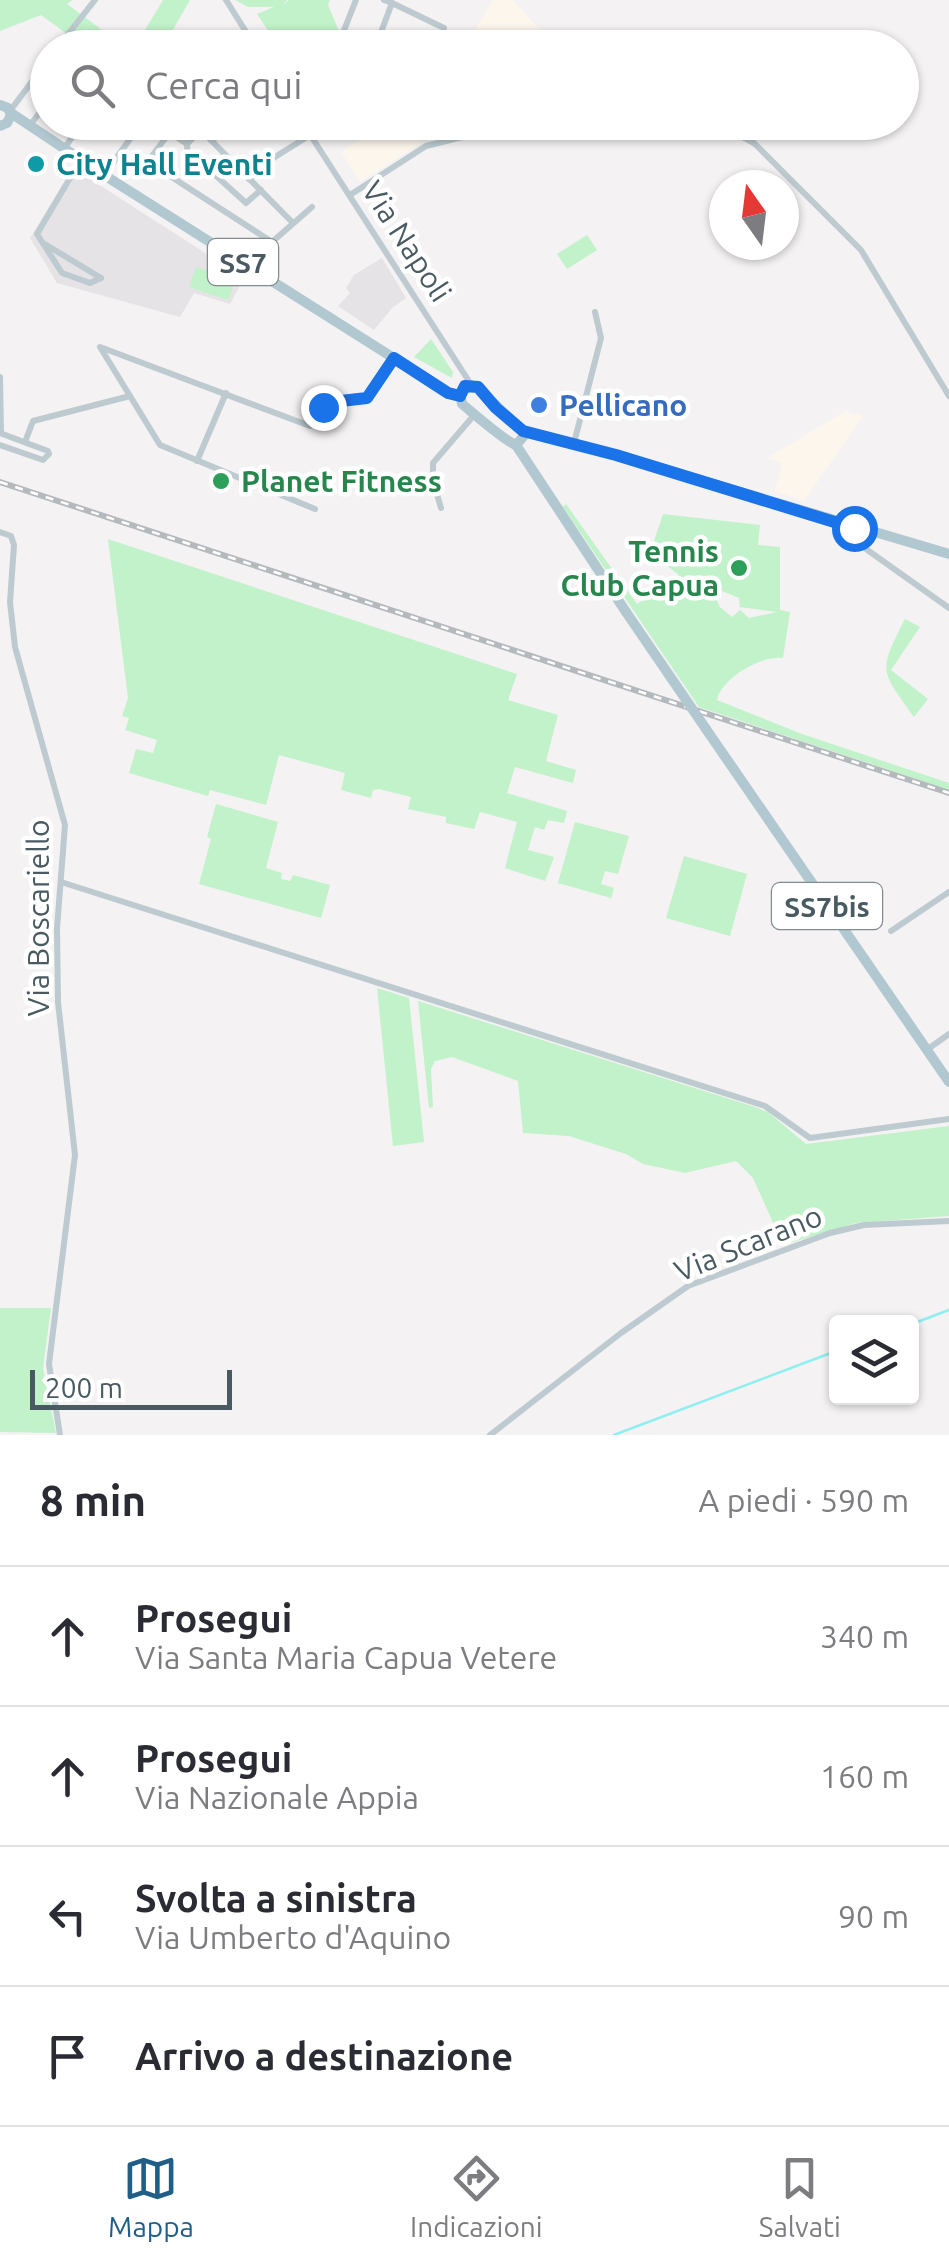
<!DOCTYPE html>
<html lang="it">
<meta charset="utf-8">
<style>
body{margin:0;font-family:Ubuntu,sans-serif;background:#f7f7f7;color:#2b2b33}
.controls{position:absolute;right:30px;bottom:30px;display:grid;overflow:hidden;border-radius:10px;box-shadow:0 2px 8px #0004}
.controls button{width:90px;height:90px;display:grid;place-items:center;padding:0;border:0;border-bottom:2px solid #e1e1e2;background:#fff;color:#2b2b33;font:50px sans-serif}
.compass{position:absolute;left:709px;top:170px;width:90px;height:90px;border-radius:50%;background:#fff;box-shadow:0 2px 8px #0004;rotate:346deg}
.scale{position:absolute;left:30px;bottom:25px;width:202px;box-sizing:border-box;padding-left:10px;border:5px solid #495a61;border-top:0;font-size:28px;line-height:35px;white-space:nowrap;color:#495a61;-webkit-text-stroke:8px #fff;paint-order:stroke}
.stop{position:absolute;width:30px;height:30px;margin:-22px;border:8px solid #1a73e8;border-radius:50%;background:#fff}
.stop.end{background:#1a73e8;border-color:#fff;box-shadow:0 2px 10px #0008}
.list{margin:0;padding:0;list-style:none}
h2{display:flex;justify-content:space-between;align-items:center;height:130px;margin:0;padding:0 40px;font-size:42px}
h2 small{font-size:32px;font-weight:400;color:#7c7c81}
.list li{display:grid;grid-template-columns:65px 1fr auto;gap:30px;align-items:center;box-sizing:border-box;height:140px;padding:0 40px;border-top:2px solid #e1e1e2}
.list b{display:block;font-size:38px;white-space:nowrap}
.list p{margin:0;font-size:32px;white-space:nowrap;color:#7c7c81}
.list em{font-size:32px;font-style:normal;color:#7c7c81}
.icon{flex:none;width:55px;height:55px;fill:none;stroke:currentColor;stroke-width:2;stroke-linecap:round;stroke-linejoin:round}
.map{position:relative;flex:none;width:949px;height:1435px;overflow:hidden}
.search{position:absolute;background:#fff;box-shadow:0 2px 8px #0004;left:30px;right:30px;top:30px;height:110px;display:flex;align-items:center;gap:25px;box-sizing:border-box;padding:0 35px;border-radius:55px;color:#7c7c81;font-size:38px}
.sheet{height:690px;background:#fff}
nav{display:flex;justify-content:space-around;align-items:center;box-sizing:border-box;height:140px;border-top:2px solid #e1e1e2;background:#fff;font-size:28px;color:#7c7c81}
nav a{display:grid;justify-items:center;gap:5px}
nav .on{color:#215e87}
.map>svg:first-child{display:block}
.commercial{fill:#fdf6ed}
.education{fill:#e5e3e5}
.green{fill:#c1f2ca;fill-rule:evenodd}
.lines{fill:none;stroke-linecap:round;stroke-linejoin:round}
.stream{stroke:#8ceff0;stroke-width:2.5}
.minor{stroke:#bdcacf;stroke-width:6}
.primary{stroke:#b1c8d1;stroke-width:10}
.rail-casing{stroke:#b4b9bd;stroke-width:6}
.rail{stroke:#fff;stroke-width:2.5;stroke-dasharray:8;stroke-linecap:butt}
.primary-bridge{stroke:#b1c8d1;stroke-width:10}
.route{stroke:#1a73e8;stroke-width:12}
.culture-dot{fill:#0f9aa8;stroke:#fff;stroke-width:4}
.shop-dot{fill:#3f7fe0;stroke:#fff;stroke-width:4}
.leisure-dot{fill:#2e9e5b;stroke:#fff;stroke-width:4}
.labels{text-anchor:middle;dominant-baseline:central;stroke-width:9;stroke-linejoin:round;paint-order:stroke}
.shield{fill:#fff;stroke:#808c90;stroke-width:2.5}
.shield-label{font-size:28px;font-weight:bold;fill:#495a61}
.culture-label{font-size:30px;font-weight:bold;fill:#0d838f;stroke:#fff;text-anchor:start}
.street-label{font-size:30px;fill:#495a61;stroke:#fff}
.shop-label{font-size:30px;font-weight:bold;fill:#366cbe;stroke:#fff;text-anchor:start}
.leisure-label{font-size:30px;font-weight:bold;fill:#27864d;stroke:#fff;text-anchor:start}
</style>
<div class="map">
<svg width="949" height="1435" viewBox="0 0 949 1435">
<rect width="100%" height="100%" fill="#f4f2f3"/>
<!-- commercial -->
<g class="commercial">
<path d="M493,0H513L555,47H465Z"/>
<path d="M362,123H504L427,139L360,182L341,152L366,134Z"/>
<path d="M845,411L863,416L804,501L775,491L782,463L767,458Z"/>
</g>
<!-- education -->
<g class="education">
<path d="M73,168L244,278L230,304L194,293L180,317L57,283L30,238Z"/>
<path d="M382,258L406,298L393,307L374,330L338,306L350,293L346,288L354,275Z"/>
</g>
<!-- green -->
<g class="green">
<path d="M0,0H73L67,4L125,47H85L41,15L0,31Z"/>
<path d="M163,0H190L163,47H135Z"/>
<path d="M235,0H287L283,5L289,0H330L328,5L342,38L336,47H279L257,14L274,7H248Z"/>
<path d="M587,235L597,250L567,269L557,254Z"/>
<path d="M196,267L235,280L228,300L189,287Z"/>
<path d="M431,339L453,372L452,378L414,357Z"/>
<path d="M566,504L637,604L679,575L650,553L663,514L760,525L758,545L780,547V610L790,612L783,658C761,655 721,679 717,700L802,734L949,783V790L699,707L563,507ZM710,586L739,598L740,607L777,612L749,618L740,610L732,617L720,607Z"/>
<path d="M108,539L517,674L508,700L558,715L546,761L576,770L573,783L515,767L507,793L567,811L564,823L548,820L544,830L535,827L528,850L554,857L545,881L505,868L517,822L480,812L474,829L446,823V817L408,809L411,797L379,789L373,790L371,798L341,790L345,773L279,755L266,805L210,790L208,796L129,773L136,749L153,753L157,740L125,730L129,718L122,716L128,698Z"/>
<path d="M905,619L920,627L891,670L928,699L914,717C880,669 878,672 905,619Z"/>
<path d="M216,804L278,822L266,868L282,873L281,879L290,881L293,875L330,885L321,918L199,884L211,839L207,837Z"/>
<path d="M575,822L629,836L618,874L605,871L601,884L614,888L611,898L558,883Z"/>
<path d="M684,856L747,874L730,936L666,918Z"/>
<path d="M377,988L409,998L424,1142L393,1146Z"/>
<path d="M418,1001L755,1107L768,1112L806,1144L949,1126V1216L856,1223L783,1245L753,1178L736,1161L685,1173L643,1164L626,1154L569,1136L523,1133L518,1081L452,1057L435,1061L431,1069L433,1107L429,1108Z"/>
<path d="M0,1308H51L43,1368L56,1433L0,1432Z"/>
</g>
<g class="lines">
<!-- stream -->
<g class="stream">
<path d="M912,1324L949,1310"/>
<path d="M614,1435L836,1351"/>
</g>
<!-- minor -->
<g class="minor">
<path d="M226,0L256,48"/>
<path d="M392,3L444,28"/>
<path d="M64,38L78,48"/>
<path d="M57,48L95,0"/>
<path d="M236,48L251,38"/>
<path d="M337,48L356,0"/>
<path d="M375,48L392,3L384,0"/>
<path d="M10,111L48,60"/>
<path d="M193,122L292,222"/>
<path d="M302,122L472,386"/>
<path d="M713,122L754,143L861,250L949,396"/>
<path d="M30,125L48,102"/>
<path d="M201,130L187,144L188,161L208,175L228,158"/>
<path d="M212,141L231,122"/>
<path d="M187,144L172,134L167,136L152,156L153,165L272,242L312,207"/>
<path d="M64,149L82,122"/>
<path d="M80,161L37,234L62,273L90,283L101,278"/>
<path d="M213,173L246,203L261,190"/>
<path d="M105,174L142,122"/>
<path d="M249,179L275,157L310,135"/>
<path d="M350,195L426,146L523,122"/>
<path d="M43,243L101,278"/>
<path d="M0,377L1,433"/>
<path d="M0,433L48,451L49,454L43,460L0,445"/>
<path d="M25,442L33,421L130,396"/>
<path d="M574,443L601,338L595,312"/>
<path d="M197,461L226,393"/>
<path d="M441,508L433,481V463L475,414"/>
<path d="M315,509L160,445L100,347L310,426C319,419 320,406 332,402C345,397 360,401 372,394L394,359"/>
<path d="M854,528L866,549L949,608"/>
<path d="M0,532L11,536L14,545L10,602L15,647L65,825L57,928L58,1002L75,1155L49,1364L60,1435"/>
<path d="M61,882L765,1106L810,1138L949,1119"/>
<path d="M891,931L949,892"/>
<path d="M928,1049L949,1034"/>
<path d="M490,1435L621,1333L688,1286L830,1233L864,1225L949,1221"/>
</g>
<!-- primary -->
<g class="primary">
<path d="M0,105L8,108L11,115L7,123L0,126"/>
<path d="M11,113L104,175L449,393L460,396"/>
<path d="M470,385L477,387L523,431V437L516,445C506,442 473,413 462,404L460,392Z"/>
<path d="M523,431L616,455L949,554"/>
<path d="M516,445L626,612"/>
<path d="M706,729L949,1082"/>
</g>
<!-- rail casing -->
<g class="rail-casing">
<path id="rail" d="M0,482L949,793"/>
</g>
<!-- rail -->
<use href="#rail" class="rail"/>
<!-- primary-bridge -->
<path class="primary-bridge" d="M626,612L706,729"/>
</g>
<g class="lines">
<!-- route -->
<path class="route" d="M323,407L332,402L367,398L394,358L448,393L460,396L465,386L478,387L496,408L523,431L616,455L854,528"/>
</g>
<!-- markers -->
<circle class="culture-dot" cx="36" cy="164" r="10"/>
<circle class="shop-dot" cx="539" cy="405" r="10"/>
<g class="leisure-dot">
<circle cx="221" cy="481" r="10"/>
<circle cx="739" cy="568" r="10"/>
</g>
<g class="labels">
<!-- shield labels -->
<g class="shield">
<rect x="208" y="239" width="70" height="46" rx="8"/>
<rect x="772" y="883" width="110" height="46" rx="8"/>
</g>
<g class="shield-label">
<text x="243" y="262">SS7</text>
<text x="827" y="906">SS7bis</text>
</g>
<!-- culture labels -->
<g class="culture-label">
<text x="56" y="164">City Hall Eventi</text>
</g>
<!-- street labels -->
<g class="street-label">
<text transform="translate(407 241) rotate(57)">Via Napoli</text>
<text transform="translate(38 918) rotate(-90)">Via Boscariello</text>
<text transform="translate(748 1243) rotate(-22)">Via Scarano</text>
</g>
<!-- shop labels -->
<g class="shop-label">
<text x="559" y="405">Pellicano</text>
</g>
<!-- leisure labels -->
<g class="leisure-label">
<text x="241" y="481">Planet Fitness</text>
<text x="719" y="551" text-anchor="end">Tennis<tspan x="719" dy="34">Club Capua</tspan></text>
</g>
</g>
</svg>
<div class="controls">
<button><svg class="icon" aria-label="layers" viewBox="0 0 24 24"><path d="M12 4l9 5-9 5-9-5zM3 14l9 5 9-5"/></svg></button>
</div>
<svg class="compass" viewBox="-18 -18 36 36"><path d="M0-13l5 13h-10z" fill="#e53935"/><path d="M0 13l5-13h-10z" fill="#7c7c81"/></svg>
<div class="scale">200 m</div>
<div class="stop" style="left:854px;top:528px"></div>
<div class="stop end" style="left:323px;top:407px"></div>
<div class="search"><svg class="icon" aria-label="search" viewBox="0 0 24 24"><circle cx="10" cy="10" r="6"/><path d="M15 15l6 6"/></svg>Cerca qui</div>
</div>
<section class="sheet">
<h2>8 min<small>A piedi · 590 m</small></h2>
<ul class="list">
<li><svg class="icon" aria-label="ahead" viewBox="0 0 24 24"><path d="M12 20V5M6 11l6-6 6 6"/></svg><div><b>Prosegui</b><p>Via Santa Maria Capua Vetere</p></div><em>340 m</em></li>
<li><svg class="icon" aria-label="ahead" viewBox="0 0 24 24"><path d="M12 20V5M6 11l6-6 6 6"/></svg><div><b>Prosegui</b><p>Via Nazionale Appia</p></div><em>160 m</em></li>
<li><svg class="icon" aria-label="left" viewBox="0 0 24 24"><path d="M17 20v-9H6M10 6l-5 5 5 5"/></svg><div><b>Svolta a sinistra</b><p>Via Umberto d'Aquino</p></div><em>90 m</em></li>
<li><svg class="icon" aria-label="arrive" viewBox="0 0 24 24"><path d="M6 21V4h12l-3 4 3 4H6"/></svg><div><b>Arrivo a destinazione</b></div></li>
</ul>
</section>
<nav>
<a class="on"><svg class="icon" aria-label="map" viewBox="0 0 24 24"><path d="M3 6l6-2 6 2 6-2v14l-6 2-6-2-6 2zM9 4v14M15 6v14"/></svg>Mappa</a>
<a><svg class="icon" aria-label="directions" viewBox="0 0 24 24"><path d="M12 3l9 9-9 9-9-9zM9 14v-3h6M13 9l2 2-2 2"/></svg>Indicazioni</a>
<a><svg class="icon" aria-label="saved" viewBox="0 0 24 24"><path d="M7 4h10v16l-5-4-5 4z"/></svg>Salvati</a>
</nav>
